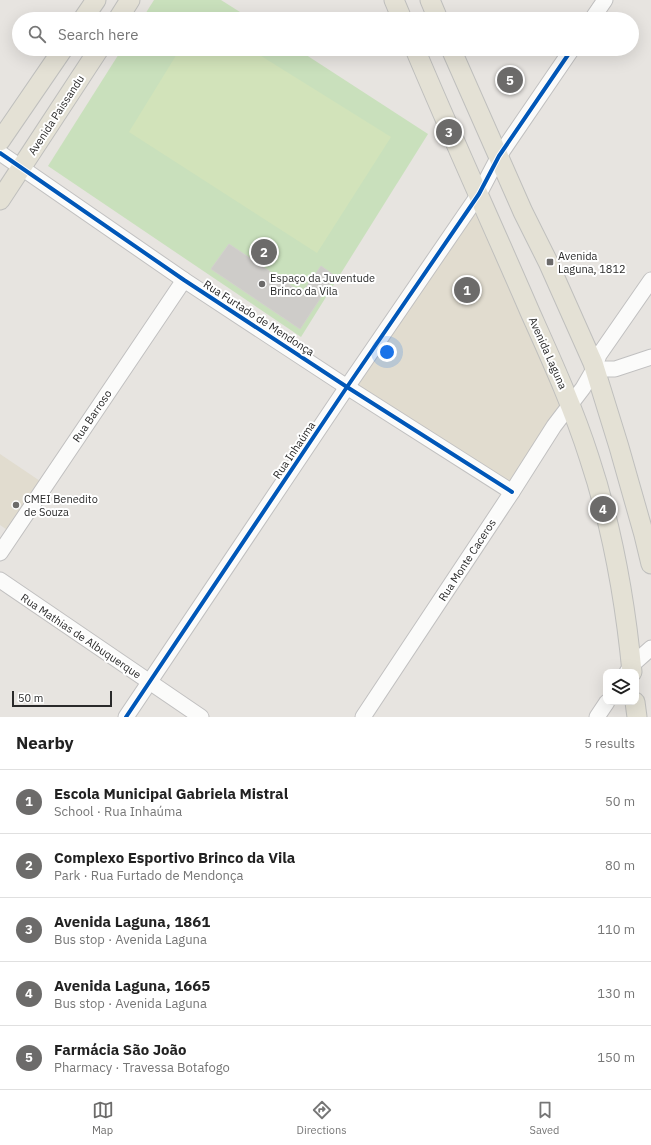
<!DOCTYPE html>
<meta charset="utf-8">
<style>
body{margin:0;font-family:"IBM Plex Sans",sans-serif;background:#f2f2f2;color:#222}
.controls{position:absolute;right:12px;bottom:12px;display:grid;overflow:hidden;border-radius:8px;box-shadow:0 4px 16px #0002}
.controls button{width:36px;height:36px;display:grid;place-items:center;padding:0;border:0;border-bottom:1px solid #e0e0e0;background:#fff;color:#222;font:20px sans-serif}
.scale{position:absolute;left:12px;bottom:10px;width:100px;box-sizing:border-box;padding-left:4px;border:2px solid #2a2a2a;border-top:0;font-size:11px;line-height:14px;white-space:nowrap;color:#2a2a2a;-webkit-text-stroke:3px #fff;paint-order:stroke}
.you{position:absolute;left:387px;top:352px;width:14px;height:14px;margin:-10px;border:3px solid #fff;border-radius:50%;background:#1a73e8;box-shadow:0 0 0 6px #1a73e833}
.badge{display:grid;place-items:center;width:26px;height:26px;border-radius:50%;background:#6c6b6a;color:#fff;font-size:13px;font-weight:700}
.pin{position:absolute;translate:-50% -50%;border:2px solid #fff;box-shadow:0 1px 4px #0006}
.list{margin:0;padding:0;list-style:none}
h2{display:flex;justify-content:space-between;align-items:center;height:52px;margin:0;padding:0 16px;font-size:17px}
h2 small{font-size:13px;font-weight:400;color:#767676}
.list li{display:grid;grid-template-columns:26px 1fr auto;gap:12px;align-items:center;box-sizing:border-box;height:64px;padding:0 16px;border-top:1px solid #e0e0e0}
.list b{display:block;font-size:15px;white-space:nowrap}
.list p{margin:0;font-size:13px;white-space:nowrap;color:#767676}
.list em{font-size:13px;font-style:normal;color:#767676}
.icon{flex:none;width:22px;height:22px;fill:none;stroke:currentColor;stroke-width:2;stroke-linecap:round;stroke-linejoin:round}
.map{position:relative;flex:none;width:651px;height:717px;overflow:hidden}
.search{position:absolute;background:#fff;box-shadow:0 4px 16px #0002;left:12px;right:12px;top:12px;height:44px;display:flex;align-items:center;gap:10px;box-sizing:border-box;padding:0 14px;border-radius:22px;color:#767676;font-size:15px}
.sheet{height:372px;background:#fff}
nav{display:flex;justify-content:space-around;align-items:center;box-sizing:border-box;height:56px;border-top:1px solid #e0e0e0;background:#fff;font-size:11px;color:#767676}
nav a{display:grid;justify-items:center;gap:2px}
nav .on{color:#6c6b6a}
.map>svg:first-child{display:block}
.education{fill:#e1dccf}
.green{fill:#c9e0bc}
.pitch{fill:#d2e3ba}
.building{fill:#ceccc9;stroke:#d2d0cc}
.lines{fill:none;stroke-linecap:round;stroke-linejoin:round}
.minor-casing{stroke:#c1c0c0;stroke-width:17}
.major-casing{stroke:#bfbfbd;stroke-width:21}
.minor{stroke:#fbfbfa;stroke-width:15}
.major{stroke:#e4e1d5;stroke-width:19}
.cycleway-casing{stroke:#fff;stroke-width:6}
.cycleway{stroke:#0057b8;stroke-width:4}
.poi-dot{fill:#6c6b6a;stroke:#fff;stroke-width:1.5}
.labels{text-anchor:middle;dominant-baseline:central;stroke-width:4;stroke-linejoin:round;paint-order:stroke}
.street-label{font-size:11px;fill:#2a2a2a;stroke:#fff}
.poi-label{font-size:11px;fill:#2a2a2a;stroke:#fff;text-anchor:start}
</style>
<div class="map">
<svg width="651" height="717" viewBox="0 0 651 717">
<rect width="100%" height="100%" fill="#e7e4e0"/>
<!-- education -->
<g class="education">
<path d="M479,194L570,404L512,492L347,387Z"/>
<path d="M0,454L46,485L13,534L0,525Z"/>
</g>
<!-- green -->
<g class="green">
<path d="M154,0H221L251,19H142Z"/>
<path d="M122,49H297L428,134L301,337L48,166Z"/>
</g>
<!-- pitch -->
<path class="pitch" d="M180,49H250L391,137L317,253L129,132Z"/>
<!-- building -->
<path class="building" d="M229,244L302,293L321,266L335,276L300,329L211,269Z"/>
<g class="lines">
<!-- minor casing -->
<g class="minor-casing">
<g id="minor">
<path d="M592,19L605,0"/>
<path d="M0,153L184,280L347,387L512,492"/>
<path d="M594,369H615L651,357"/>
<path d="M0,553L184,280"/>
<path d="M0,580L201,717"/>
<path d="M627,672L632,665L651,648"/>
<path d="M126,717L347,387L479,194L499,156L572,49"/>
<path d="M363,717L512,492L554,426L583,388L594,369L599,355L651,280"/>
<path d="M597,717L607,702"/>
</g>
</g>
<!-- major casing -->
<g class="major-casing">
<g id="major">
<path d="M394,0L402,19"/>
<path d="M430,0L438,19"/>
<path d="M83,19L96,0"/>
<path d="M118,19L130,0"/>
<path d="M415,49C452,137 492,224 530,312C551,359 573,407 589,457C612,526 625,599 632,672"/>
<path d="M451,49L523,212L548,262L593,363L619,447L644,535L651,564"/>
<path d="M0,141L63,49"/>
<path d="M0,200L99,49"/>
<path d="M635,702L637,717"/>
</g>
</g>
<!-- minor -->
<use href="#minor" class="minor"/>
<!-- major -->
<use href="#major" class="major"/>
<!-- cycleway casing -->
<g class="cycleway-casing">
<g id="cycleway">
<path d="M0,153L184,280L347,387L512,492"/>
<path d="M126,717L347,387L479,194L499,156L572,49"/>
</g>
</g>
<!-- cycleway -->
<use href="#cycleway" class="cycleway"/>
</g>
<!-- markers -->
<g class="poi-dot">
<rect x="546" y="258" width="8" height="8" rx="2"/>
<circle cx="262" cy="284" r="4"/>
<circle cx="16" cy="505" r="4"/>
</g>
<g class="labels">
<!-- street labels -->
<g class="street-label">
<text transform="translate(56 115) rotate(-57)">Avenida Paissandu</text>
<text transform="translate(259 318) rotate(33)">Rua Furtado de Mendonça</text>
<text transform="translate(548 353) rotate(66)">Avenida Laguna</text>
<text transform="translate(92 416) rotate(-56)">Rua Barroso</text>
<text transform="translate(294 450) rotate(-56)">Rua Inhaúma</text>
<text transform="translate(467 560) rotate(-57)">Rua Monte Caceros</text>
<text transform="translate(81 636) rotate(34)">Rua Mathias de Albuquerque</text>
</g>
<!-- poi labels -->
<g class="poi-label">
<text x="558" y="256">Avenida<tspan x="558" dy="13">Laguna, 1812</tspan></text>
<text x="270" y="278">Espaço da Juventude<tspan x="270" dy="13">Brinco da Vila</tspan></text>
<text x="24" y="499">CMEI Benedito<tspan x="24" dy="13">de Souza</tspan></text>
</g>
</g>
</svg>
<div class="controls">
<button><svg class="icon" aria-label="layers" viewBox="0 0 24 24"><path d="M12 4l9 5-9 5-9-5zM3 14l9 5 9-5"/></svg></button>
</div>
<div class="scale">50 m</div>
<div class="you"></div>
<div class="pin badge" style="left:467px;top:290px">1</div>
<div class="pin badge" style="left:264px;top:252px">2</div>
<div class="pin badge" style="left:449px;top:132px">3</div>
<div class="pin badge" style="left:603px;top:509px">4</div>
<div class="pin badge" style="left:510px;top:80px">5</div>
<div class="search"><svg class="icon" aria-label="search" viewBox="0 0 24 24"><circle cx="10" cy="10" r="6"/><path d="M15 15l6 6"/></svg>Search here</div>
</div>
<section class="sheet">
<h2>Nearby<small>5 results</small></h2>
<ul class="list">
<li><span class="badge">1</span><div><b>Escola Municipal Gabriela Mistral</b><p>School · Rua Inhaúma</p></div><em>50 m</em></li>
<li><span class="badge">2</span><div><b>Complexo Esportivo Brinco da Vila</b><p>Park · Rua Furtado de Mendonça</p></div><em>80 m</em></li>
<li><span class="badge">3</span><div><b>Avenida Laguna, 1861</b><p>Bus stop · Avenida Laguna</p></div><em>110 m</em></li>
<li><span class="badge">4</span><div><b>Avenida Laguna, 1665</b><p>Bus stop · Avenida Laguna</p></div><em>130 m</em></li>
<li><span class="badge">5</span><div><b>Farmácia São João</b><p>Pharmacy · Travessa Botafogo</p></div><em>150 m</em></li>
</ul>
</section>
<nav>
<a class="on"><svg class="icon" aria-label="map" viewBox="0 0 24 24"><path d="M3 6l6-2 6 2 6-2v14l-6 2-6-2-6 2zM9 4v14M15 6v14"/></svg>Map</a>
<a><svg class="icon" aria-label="directions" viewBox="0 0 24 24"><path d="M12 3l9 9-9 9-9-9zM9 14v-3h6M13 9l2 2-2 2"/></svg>Directions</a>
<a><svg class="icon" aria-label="saved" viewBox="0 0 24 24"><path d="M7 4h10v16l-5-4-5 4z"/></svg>Saved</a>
</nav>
